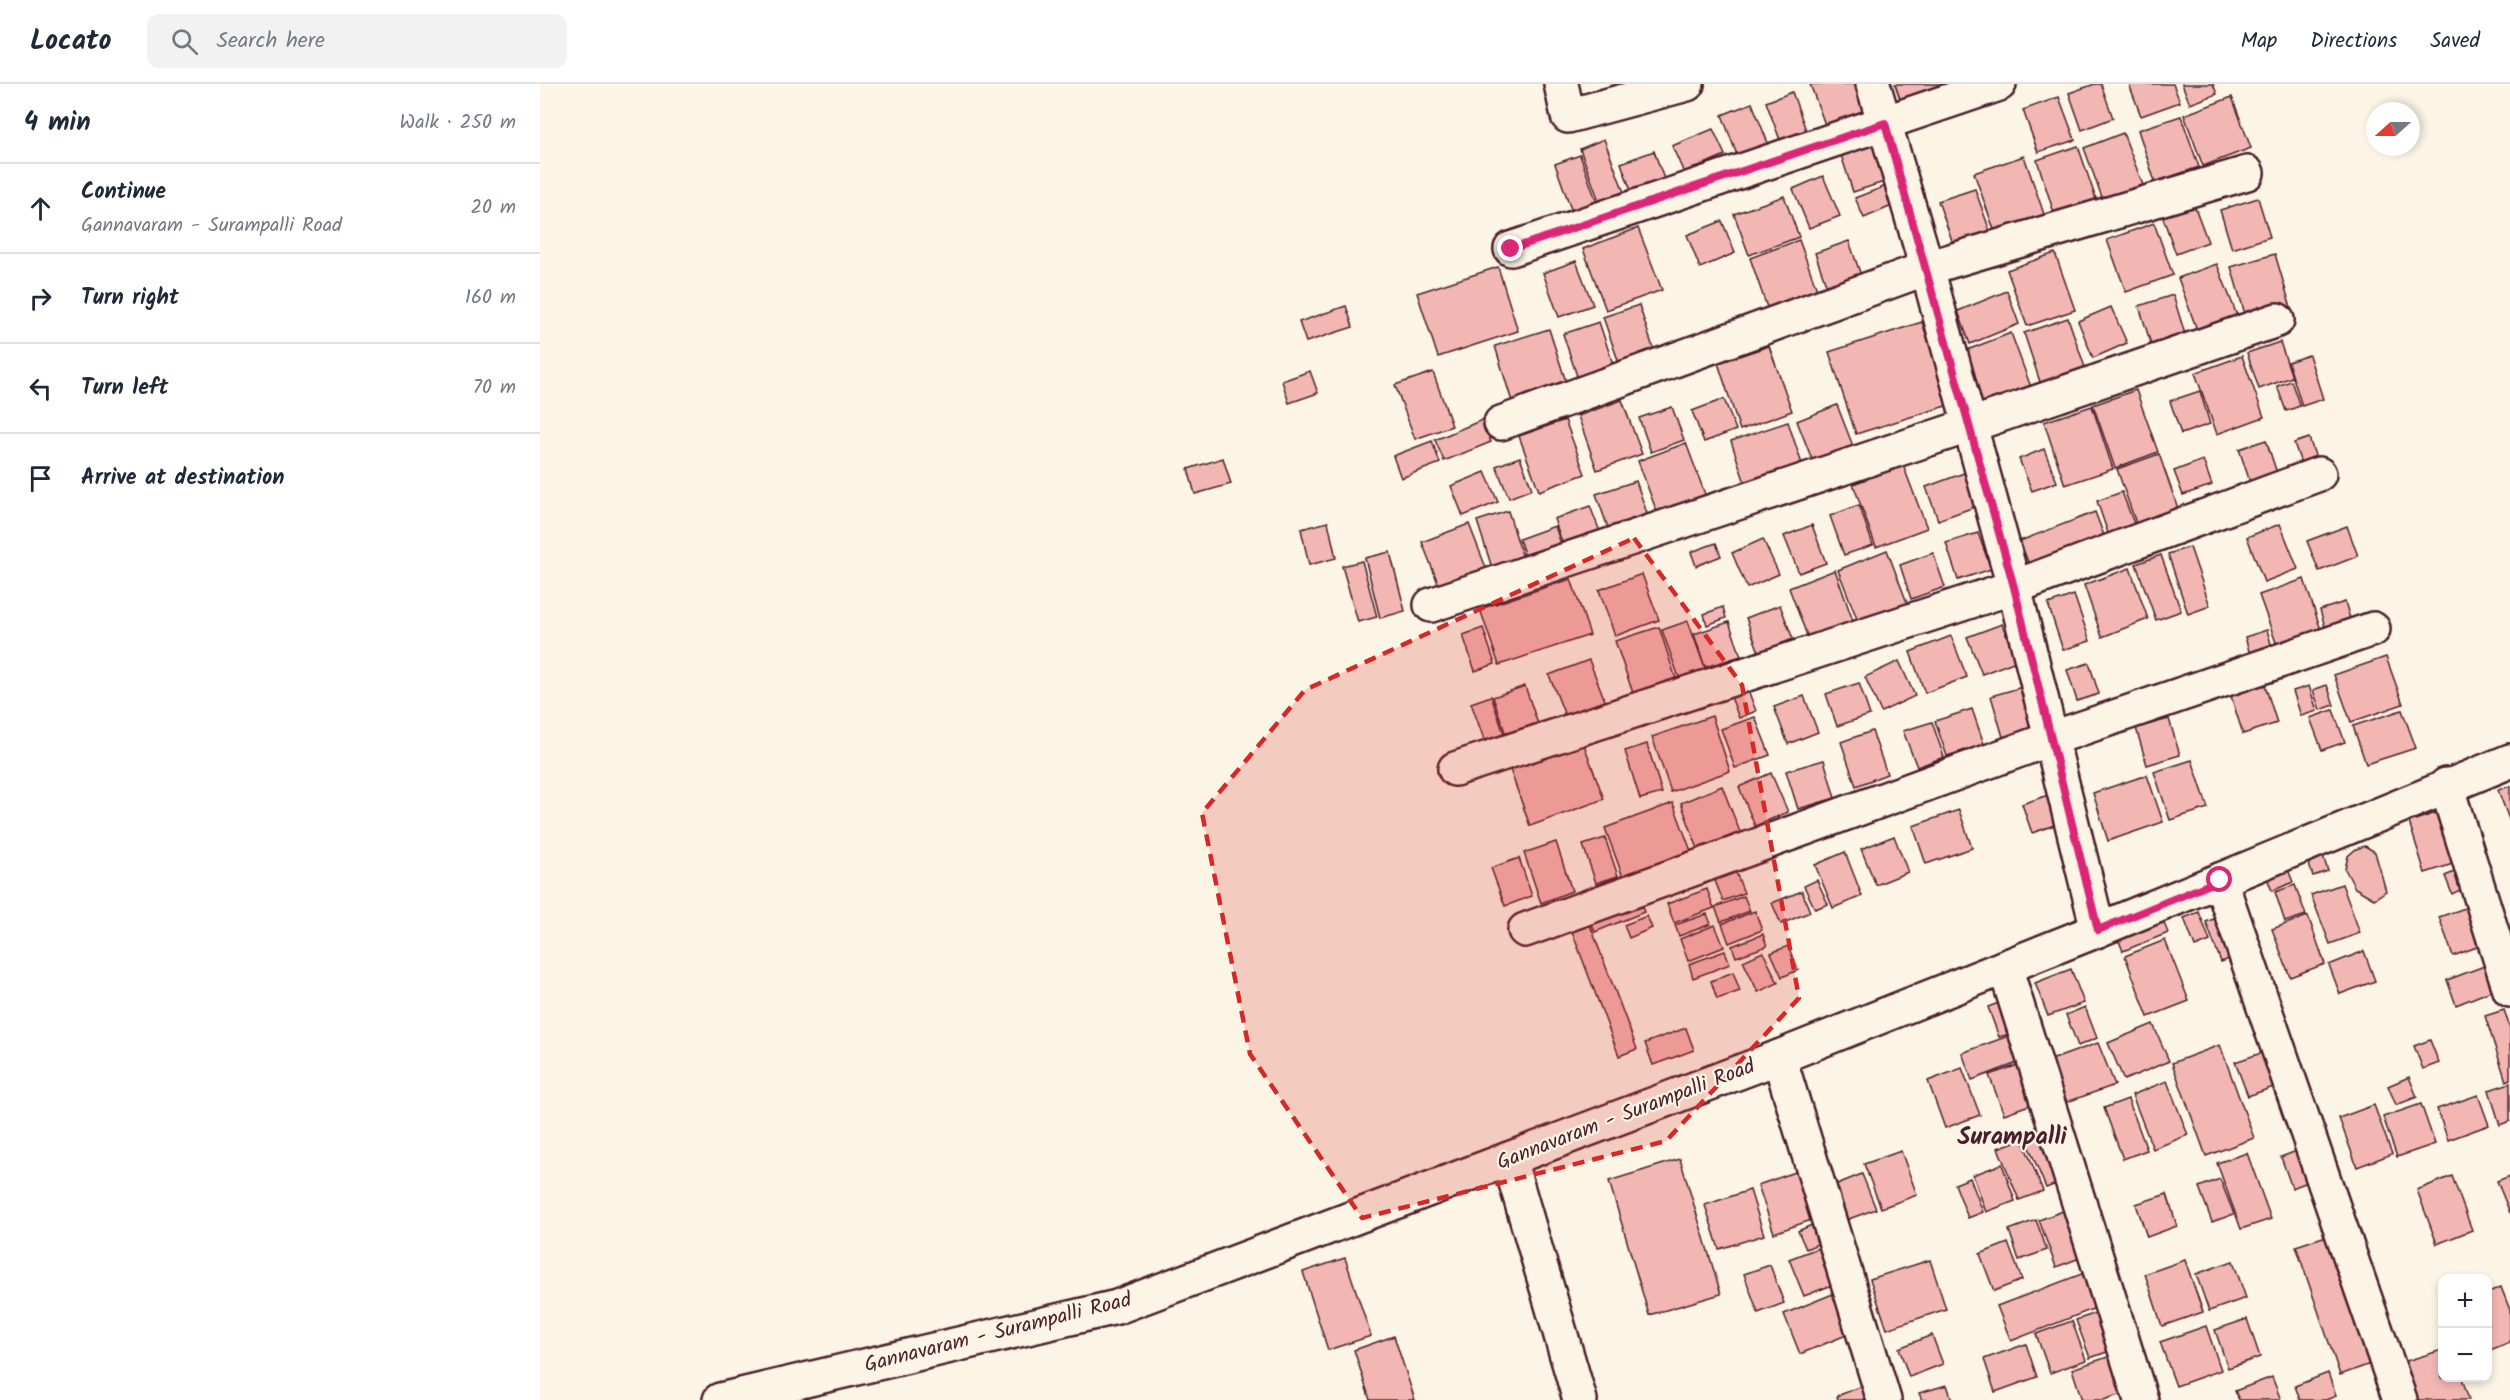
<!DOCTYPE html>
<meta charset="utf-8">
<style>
body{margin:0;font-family:Kalam,sans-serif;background:#f2f2f3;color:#1f2937}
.controls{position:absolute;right:18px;bottom:18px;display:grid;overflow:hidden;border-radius:12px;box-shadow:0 3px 9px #0003}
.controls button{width:54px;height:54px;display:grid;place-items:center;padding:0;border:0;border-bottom:2px solid #e0e1e3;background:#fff;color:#1f2937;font:30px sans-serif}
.compass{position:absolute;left:1826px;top:18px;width:54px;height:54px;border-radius:50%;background:#fff;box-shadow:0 3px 9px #0003;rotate:249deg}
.stop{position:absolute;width:18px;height:18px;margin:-14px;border:4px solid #db2777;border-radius:50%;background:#fff}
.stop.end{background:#db2777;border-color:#fff;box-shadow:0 2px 6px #0008}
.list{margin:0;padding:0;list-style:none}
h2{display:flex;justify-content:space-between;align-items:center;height:78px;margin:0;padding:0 24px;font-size:26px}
h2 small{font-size:20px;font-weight:400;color:#747a83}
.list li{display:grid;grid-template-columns:39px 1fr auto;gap:18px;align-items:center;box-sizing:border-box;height:90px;padding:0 24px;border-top:2px solid #e0e1e3}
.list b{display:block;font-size:22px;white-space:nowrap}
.list p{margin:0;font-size:20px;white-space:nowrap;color:#747a83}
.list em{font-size:20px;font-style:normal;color:#747a83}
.icon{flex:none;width:33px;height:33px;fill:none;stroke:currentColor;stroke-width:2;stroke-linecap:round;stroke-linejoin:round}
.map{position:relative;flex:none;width:1970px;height:1316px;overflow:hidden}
header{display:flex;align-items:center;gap:36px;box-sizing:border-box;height:84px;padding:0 30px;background:#fff;border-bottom:2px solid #e0e1e3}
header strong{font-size:28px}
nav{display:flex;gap:33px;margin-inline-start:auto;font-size:21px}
.search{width:420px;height:54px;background:#f2f2f3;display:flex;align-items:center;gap:15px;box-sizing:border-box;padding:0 21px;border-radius:12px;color:#747a83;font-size:22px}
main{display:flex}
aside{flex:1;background:#fff}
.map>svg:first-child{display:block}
.building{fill:#f3b7b3;stroke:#4a1f2b;stroke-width:1.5}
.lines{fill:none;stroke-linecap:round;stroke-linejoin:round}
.street-casing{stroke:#4a1f2b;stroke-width:38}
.primary-casing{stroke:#4a1f2b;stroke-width:38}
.street{stroke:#fcf5e5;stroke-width:33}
.primary{stroke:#fcf5e5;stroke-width:33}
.route{stroke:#db2777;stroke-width:8}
.marked{fill:#d62828;fill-opacity:0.2;stroke:#d62828;stroke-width:4.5;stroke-dasharray:12 8;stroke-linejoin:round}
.labels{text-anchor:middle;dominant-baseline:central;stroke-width:4.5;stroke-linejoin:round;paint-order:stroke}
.street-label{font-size:21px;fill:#4a1f2b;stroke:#fcf5e5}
.quarter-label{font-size:24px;font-weight:bold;fill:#4a1f2b;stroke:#fcf5e5}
</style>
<header>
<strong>Locato</strong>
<div class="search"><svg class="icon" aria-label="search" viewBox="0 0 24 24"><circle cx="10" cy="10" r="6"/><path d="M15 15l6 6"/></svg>Search here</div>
<nav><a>Map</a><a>Directions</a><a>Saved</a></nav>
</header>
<main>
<aside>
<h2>4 min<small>Walk · 250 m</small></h2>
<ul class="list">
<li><svg class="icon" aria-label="ahead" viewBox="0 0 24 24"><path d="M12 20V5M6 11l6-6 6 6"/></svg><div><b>Continue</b><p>Gannavaram - Surampalli Road</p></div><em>20 m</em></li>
<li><svg class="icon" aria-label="right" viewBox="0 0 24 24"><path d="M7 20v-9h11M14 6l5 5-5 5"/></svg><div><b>Turn right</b></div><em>160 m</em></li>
<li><svg class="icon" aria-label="left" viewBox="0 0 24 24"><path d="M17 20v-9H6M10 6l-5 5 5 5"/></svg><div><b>Turn left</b></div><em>70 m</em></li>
<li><svg class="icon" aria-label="arrive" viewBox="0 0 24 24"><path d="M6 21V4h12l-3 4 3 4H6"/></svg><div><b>Arrive at destination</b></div></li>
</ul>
</aside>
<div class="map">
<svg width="1970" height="1316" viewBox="0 0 1970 1316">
<rect width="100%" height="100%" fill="#fcf5e5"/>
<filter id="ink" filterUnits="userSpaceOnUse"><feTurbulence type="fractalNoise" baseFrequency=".0167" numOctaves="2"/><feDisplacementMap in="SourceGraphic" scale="12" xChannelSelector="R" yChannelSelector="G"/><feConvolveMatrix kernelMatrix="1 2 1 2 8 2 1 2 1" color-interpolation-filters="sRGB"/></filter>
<g filter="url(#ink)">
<!-- building -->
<g class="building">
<path d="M1270,0H1320L1331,30L1287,46Z"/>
<path d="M1355,0H1407L1408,1L1361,18Z"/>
<path d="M1555,0H1561L1573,34L1542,46L1529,9Z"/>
<path d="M1589,0H1633L1640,18L1601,32Z"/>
<path d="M1642,0H1673L1677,10L1650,20Z"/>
<path d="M1252,8L1266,46L1240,56L1226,18Z"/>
<path d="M1519,13L1535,56L1498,68L1483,26Z"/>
<path d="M1692,13L1711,64L1663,82L1644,31Z"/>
<path d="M1212,19L1228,59L1197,71L1182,31Z"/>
<path d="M1641,32L1659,83L1615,98L1598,46Z"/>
<path d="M1173,45L1185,71L1144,89L1132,62Z"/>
<path d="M1583,49L1603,101L1563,116L1544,64Z"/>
<path d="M1064,55L1084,108L1059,117L1040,65Z"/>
<path d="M1335,60L1347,97L1313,108L1301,71Z"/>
<path d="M1538,62L1557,118L1515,132L1497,76Z"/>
<path d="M1114,67L1124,95L1091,107L1081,79Z"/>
<path d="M1040,71L1057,119L1032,128L1015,80Z"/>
<path d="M1484,72L1505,133L1456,151L1434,89Z"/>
<path d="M1283,92L1300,132L1269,144L1253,105Z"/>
<path d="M1346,102L1354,121L1324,134L1315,114Z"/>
<path d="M1435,105L1451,150L1414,162L1398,117Z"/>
<path d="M1244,112L1259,153L1209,171L1194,130Z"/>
<path d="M1718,114L1730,153L1692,165L1680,126Z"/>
<path d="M1653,118L1668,158L1636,170L1622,131Z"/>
<path d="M1182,137L1195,169L1160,184L1147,151Z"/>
<path d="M1614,139L1633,191L1586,208L1567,156Z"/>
<path d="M1098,144L1122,206L1066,226L1043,165Z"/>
<path d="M1259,156L1281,217L1231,235L1210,174Z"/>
<path d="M1309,157L1324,200L1290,212L1275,169Z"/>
<path d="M1515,169L1535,226L1487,242L1467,186Z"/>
<path d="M1735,170L1751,224L1707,237L1691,183Z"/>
<path d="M1036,177L1053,221L1019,233L1003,189Z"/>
<path d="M1677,180L1700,239L1660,254L1638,194Z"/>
<path d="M958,183L978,247L898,273L877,209Z"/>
<path d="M1467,207L1479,240L1430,260L1418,227Z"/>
<path d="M1633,211L1648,260L1614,270L1599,222Z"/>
<path d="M1099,221L1115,270L1080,282L1063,233Z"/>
<path d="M806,222L813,243L766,258L759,238Z"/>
<path d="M1571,223L1587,259L1553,274L1538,237Z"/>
<path d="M1528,234L1548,292L1503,307L1484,249Z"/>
<path d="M1059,238L1074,283L1038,295L1023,250Z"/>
<path d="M1382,238L1409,321L1316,350L1289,268Z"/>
<path d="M1009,245L1028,304L973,321L955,262Z"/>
<path d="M1471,249L1492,306L1443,324L1422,268Z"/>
<path d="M1740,258L1752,293L1719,305L1707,269Z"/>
<path d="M1229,262L1252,327L1200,346L1178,279Z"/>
<path d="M1769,271L1783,315L1762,322L1748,278Z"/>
<path d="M1702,272L1724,333L1677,350L1655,289Z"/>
<path d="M770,287L778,309L749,319L742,297Z"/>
<path d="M893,288L912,342L875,355L855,301Z"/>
<path d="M1751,297L1760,322L1746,327L1737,302Z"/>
<path d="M1596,306L1618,368L1575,384L1553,321Z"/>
<path d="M1660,307L1670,340L1641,350L1630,317Z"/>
<path d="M1184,315L1196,346L1164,358L1152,327Z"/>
<path d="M1082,316L1102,370L1057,386L1038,332Z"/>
<path d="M1297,321L1313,362L1273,378L1257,337Z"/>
<path d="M1552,322L1573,385L1525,401L1504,338Z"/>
<path d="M1132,323L1144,356L1111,368L1099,334Z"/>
<path d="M942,336L951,358L904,377L895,356Z"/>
<path d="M1025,336L1045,390L999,407L979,352Z"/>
<path d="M1248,338L1265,389L1208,408L1191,357Z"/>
<path d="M1769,354L1779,383L1764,388L1754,359Z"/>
<path d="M1726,356L1739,395L1712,404L1699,365Z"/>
<path d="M892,357L900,379L861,394L853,372Z"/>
<path d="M1146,359L1169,421L1121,439L1098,377Z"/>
<path d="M1504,365L1517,398L1492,407L1479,375Z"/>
<path d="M1619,370L1640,430L1598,445L1577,385Z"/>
<path d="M980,373L992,405L969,414L956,382Z"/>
<path d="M683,374L691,400L655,410L648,385Z"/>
<path d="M1663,376L1672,401L1643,411L1634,387Z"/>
<path d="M1363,381L1387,444L1336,463L1313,400Z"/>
<path d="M945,388L958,418L923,432L911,402Z"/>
<path d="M1424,389L1437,422L1398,436L1386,403Z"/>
<path d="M1096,397L1111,441L1072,455L1056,410Z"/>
<path d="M1582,408L1596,445L1570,455L1557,417Z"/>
<path d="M1319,421L1333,461L1304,471L1290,432Z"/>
<path d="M1050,422L1064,458L1027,472L1014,435Z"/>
<path d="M968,427L986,483L955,493L937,437Z"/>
<path d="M1555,428L1565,454L1490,483L1480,457Z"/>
<path d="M788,438L796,474L769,481L761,445Z"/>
<path d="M929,440L950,494L903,512L882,458Z"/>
<path d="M1740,440L1758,485L1724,498L1707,453Z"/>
<path d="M1272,441L1286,479L1259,489L1244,452Z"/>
<path d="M1015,442L1025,472L989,484L979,455Z"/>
<path d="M1807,442L1818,472L1779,487L1767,457Z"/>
<path d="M1438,449L1451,485L1418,496L1406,459Z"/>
<path d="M1223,455L1239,490L1207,504L1192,469Z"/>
<path d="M1176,459L1181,472L1156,482L1151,468Z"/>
<path d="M1650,463L1670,522L1648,530L1628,470Z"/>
<path d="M1347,466L1368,521L1319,540L1298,486Z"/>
<path d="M850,468L865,527L840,534L825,474Z"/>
<path d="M1393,469L1405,503L1371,515L1360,481Z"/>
<path d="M1621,471L1641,527L1616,536L1596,480Z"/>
<path d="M822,477L837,533L818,538L802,482Z"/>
<path d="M1590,484L1608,535L1562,553L1544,501Z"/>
<path d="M1295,486L1313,537L1268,554L1249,504Z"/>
<path d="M1102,490L1119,536L1075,552L1059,506Z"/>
<path d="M1031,495L1050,551L959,581L940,525Z"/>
<path d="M1764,495L1782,549L1738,564L1719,511Z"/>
<path d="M1534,511L1550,557L1523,566L1508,520Z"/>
<path d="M1805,518L1812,541L1787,549L1780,526Z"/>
<path d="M1240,521L1253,555L1219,568L1206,534Z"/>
<path d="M1183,523L1186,534L1167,541L1164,530Z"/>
<path d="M1148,537L1167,590L1141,599L1122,546Z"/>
<path d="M1189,538L1201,572L1165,583L1154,550Z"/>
<path d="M1462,540L1476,577L1442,590L1427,553Z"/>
<path d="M1119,543L1136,595L1093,609L1075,557Z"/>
<path d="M943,544L955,580L935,587L923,551Z"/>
<path d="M1727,546L1733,567L1711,574L1705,553Z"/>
<path d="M1411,552L1427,593L1385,609L1370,568Z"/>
<path d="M1846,573L1863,620L1811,638L1794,591Z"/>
<path d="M1049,576L1066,619L1026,634L1009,591Z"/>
<path d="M1359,577L1375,612L1341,628L1325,593Z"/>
<path d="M1549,579L1559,610L1537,617L1527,586Z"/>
<path d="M1724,598L1737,639L1703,650L1690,609Z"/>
<path d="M1319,599L1330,631L1297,642L1286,610Z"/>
<path d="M1787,601L1794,621L1780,626L1773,606Z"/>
<path d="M985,602L998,640L966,651L953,613Z"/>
<path d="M1486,602L1497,643L1463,653L1451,612Z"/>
<path d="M1769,602L1777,627L1761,632L1753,607Z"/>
<path d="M1208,606L1216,627L1199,634L1191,613Z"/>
<path d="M951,612L964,650L945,658L931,619Z"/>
<path d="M1264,612L1278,648L1248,660L1234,623Z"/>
<path d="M1432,625L1444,660L1407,672L1395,637Z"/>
<path d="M1793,626L1805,658L1782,666L1770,634Z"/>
<path d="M1862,626L1876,664L1826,680L1813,642Z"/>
<path d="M1172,632L1190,687L1131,708L1112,653Z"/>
<path d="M1215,633L1230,671L1195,684L1181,645Z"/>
<path d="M1629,635L1640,671L1607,681L1596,644Z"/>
<path d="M1392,638L1404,673L1377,683L1363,647Z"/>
<path d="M1332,647L1347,690L1316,702L1301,658Z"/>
<path d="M1040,650L1064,715L990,742L967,677Z"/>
<path d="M1107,660L1122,709L1100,715L1085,667Z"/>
<path d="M1284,676L1295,714L1258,725L1246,687Z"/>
<path d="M1652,676L1668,724L1630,736L1614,688Z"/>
<path d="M1231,689L1248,728L1215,742L1199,703Z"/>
<path d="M1607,691L1623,738L1568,757L1553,709Z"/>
<path d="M1182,702L1200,748L1158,765L1141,719Z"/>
<path d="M1970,702V738L1958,706Z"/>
<path d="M1511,710L1520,739L1492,749L1482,720Z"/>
<path d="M1133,719L1151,767L1083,793L1065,744Z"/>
<path d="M1419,726L1432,764L1386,780L1373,742Z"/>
<path d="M1899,728L1916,779L1885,789L1869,738Z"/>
<path d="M1354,752L1368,788L1336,801L1321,765Z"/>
<path d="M1065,754L1078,792L1056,799L1043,761Z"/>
<path d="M1016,758L1032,807L1001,819L984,769Z"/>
<path d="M1825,762L1835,768L1846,807L1834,815L1815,804L1805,785L1808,772L1816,765Z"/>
<path d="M1305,768L1322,812L1293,824L1275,781Z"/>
<path d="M1782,769L1788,787L1773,792L1767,775Z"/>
<path d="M979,774L992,812L965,822L951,784Z"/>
<path d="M1745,778L1753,798L1732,807L1724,786Z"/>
<path d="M1195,786L1204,809L1183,817L1174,794Z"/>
<path d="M1917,787L1924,804L1912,810L1905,792Z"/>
<path d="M1277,796L1288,820L1275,825L1264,802Z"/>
<path d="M1802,800L1820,849L1790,860L1771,811Z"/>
<path d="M1755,801L1766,831L1745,838L1735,808Z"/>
<path d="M1167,805L1174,824L1134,839L1127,820Z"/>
<path d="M1262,807L1270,828L1241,840L1232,819Z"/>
<path d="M1204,812L1210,827L1181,838L1175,823Z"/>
<path d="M1099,814L1104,828L1055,848L1049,834Z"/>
<path d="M1928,823L1942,861L1913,872L1899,833Z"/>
<path d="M1618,824L1628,849L1583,867L1573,842Z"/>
<path d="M1215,827L1222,846L1189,859L1182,840Z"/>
<path d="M1659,828L1670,857L1655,863L1644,834Z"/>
<path d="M1167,830L1171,840L1139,852L1135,841Z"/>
<path d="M1686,830L1700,871L1681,878L1666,838Z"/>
<path d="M1107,832L1112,844L1089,854L1084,841Z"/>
<path d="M1768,832L1785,880L1750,893L1732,845Z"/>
<path d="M1049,838L1097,965L1079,972L1031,845Z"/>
<path d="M1175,841L1184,863L1148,877L1140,855Z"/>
<path d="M1223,850L1227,862L1196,873L1192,862Z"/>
<path d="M1625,856L1649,917L1608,933L1585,872Z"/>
<path d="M1248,862L1258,886L1242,893L1231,869Z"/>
<path d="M1185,867L1190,880L1153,894L1149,880Z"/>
<path d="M1824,867L1835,897L1800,910L1789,881Z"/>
<path d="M1223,868L1238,899L1218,908L1203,877Z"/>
<path d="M1947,881L1956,905L1916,921L1907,896Z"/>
<path d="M1531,885L1544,919L1508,932L1495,899Z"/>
<path d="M1193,888L1200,907L1177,915L1171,897Z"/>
<path d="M1464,917L1476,948L1459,953L1448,923Z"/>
<path d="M1545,923L1557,954L1538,962L1526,931Z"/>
<path d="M1964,926L1970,944V995L1966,997L1945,932Z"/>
<path d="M1613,940L1629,977L1584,996L1568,959Z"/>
<path d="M1146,944L1154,966L1113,981L1105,959Z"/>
<path d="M1471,951L1480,978L1432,996L1422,969Z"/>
<path d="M1890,956L1899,979L1883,985L1874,962Z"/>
<path d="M1558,959L1575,1001L1527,1018L1511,976Z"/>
<path d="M1680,961L1714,1054L1666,1072L1632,979Z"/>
<path d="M1730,966L1742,1000L1708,1012L1695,978Z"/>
<path d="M1481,980L1495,1019L1464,1030L1449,991Z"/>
<path d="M1422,984L1440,1031L1405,1044L1388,997Z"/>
<path d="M1869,993L1877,1013L1856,1021L1848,1002Z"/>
<path d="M1627,997L1648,1051L1613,1065L1592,1011Z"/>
<path d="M1970,999V1037L1960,1041L1949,1006Z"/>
<path d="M1938,1011L1949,1041L1908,1056L1897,1025Z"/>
<path d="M1588,1015L1607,1066L1583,1075L1564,1024Z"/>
<path d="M1881,1020L1895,1060L1857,1073L1843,1033Z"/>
<path d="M1834,1021L1852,1070L1817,1083L1799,1034Z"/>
<path d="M1505,1048L1524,1097L1506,1104L1486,1056Z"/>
<path d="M1482,1055L1503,1107L1479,1116L1458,1064Z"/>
<path d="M1762,1065L1773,1096L1752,1104L1741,1073Z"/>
<path d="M1361,1067L1377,1111L1341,1124L1324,1080Z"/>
<path d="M1707,1069L1731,1135L1701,1145L1677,1079Z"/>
<path d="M1140,1075L1181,1210L1109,1231L1069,1097Z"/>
<path d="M1462,1080L1475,1117L1446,1128L1433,1091Z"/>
<path d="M1261,1086L1277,1134L1234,1149L1218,1101Z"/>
<path d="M1322,1090L1336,1125L1306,1136L1292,1102Z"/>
<path d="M1912,1092L1932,1146L1897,1160L1877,1106Z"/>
<path d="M1970,1092V1129L1957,1097Z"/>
<path d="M1430,1094L1443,1128L1428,1134L1415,1100Z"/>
<path d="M1680,1095L1694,1130L1672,1138L1659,1103Z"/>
<path d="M1210,1106L1224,1151L1179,1165L1165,1121Z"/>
<path d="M1627,1110L1637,1142L1607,1153L1596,1120Z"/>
<path d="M1523,1127L1540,1174L1516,1183L1499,1136Z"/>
<path d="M1496,1136L1507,1166L1479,1176L1469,1146Z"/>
<path d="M1281,1137L1289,1155L1266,1165L1258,1147Z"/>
<path d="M1789,1151L1833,1279L1800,1291L1756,1162Z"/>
<path d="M1468,1159L1482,1196L1454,1207L1440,1170Z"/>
<path d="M1286,1161L1300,1198L1264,1212L1249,1175Z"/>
<path d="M805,1174L831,1252L788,1266L763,1188Z"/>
<path d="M1390,1176L1406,1225L1347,1245L1330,1195Z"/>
<path d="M1645,1176L1663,1228L1622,1242L1605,1190Z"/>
<path d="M1693,1177L1706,1214L1669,1227L1656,1190Z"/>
<path d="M1230,1181L1244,1219L1218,1229L1204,1190Z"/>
<path d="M1555,1185L1568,1219L1471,1257L1457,1222Z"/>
<path d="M1961,1203L1970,1226V1258L1948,1267V1208Z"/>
<path d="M1300,1207L1316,1247L1260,1270L1244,1230Z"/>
<path d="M1565,1226L1578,1264L1550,1274L1536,1236Z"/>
<path d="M1707,1235L1720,1273L1688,1284L1675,1246Z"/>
<path d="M1532,1237L1546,1276L1510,1289L1496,1250Z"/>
<path d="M1666,1242L1681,1286L1636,1302L1620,1258Z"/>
<path d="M1392,1251L1403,1280L1369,1293L1359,1264Z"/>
<path d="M854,1252L875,1316H830L814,1266Z"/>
<path d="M1486,1260L1497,1293L1455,1308L1444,1275Z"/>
<path d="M1902,1266V1294H1922L1929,1316H1875L1863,1278Z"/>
<path d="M1574,1271L1587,1308L1564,1316H1542L1532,1285Z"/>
<path d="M1788,1289L1796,1312L1786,1316H1760L1755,1302Z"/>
<path d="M1732,1293L1741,1316H1699L1695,1307Z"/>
<path d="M1330,1299L1337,1316H1298L1297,1312Z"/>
<path d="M1407,1301L1412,1316H1382L1379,1309Z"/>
</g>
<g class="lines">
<!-- street casing -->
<g class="street-casing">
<g id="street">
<path d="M1021,0L1028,32L1147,0"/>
<path d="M1333,0L1387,184L1474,503L1558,846"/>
<path d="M971,165L1459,0"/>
<path d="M961,339L1387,184L1707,89"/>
<path d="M891,521L1428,342L1737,236"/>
<path d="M915,685L1474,503L1779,390"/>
<path d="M1906,701L1970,906"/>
<path d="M1680,796L1860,1316"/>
<path d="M985,846L1513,654L1833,545"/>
<path d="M1465,883L1601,1316"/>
<path d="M1239,973L1344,1316"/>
<path d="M969,1075L1040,1316"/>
</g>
</g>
<!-- primary casing -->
<g class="primary-casing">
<path id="primary" d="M180,1316L577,1223L1239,973L1558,846L1970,677"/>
</g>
<!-- street -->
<use href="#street" class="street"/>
<!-- primary -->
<use href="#primary" class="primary"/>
</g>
</g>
<g class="lines" filter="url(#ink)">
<!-- route -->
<path class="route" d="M971,165L1345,39L1474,503L1558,846L1680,796"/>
</g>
<!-- marked area -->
<path class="marked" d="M1094,454L1202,601L1259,914L1126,1057L822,1134L710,970L662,729L765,606Z"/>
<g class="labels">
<!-- street labels -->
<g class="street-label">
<text transform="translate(1086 1031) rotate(-21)">Gannavaram - Surampalli Road</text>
<text transform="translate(458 1249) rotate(-14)">Gannavaram - Surampalli Road</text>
</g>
<!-- quarter labels -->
<g class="quarter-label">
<text x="1472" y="1053">Surampalli</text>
</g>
</g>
</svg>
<div class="controls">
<button>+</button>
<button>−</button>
</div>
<svg class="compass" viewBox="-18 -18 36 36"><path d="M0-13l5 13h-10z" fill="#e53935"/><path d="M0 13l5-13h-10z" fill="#747a83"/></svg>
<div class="stop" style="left:1680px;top:796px"></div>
<div class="stop end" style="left:971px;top:165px"></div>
</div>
</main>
